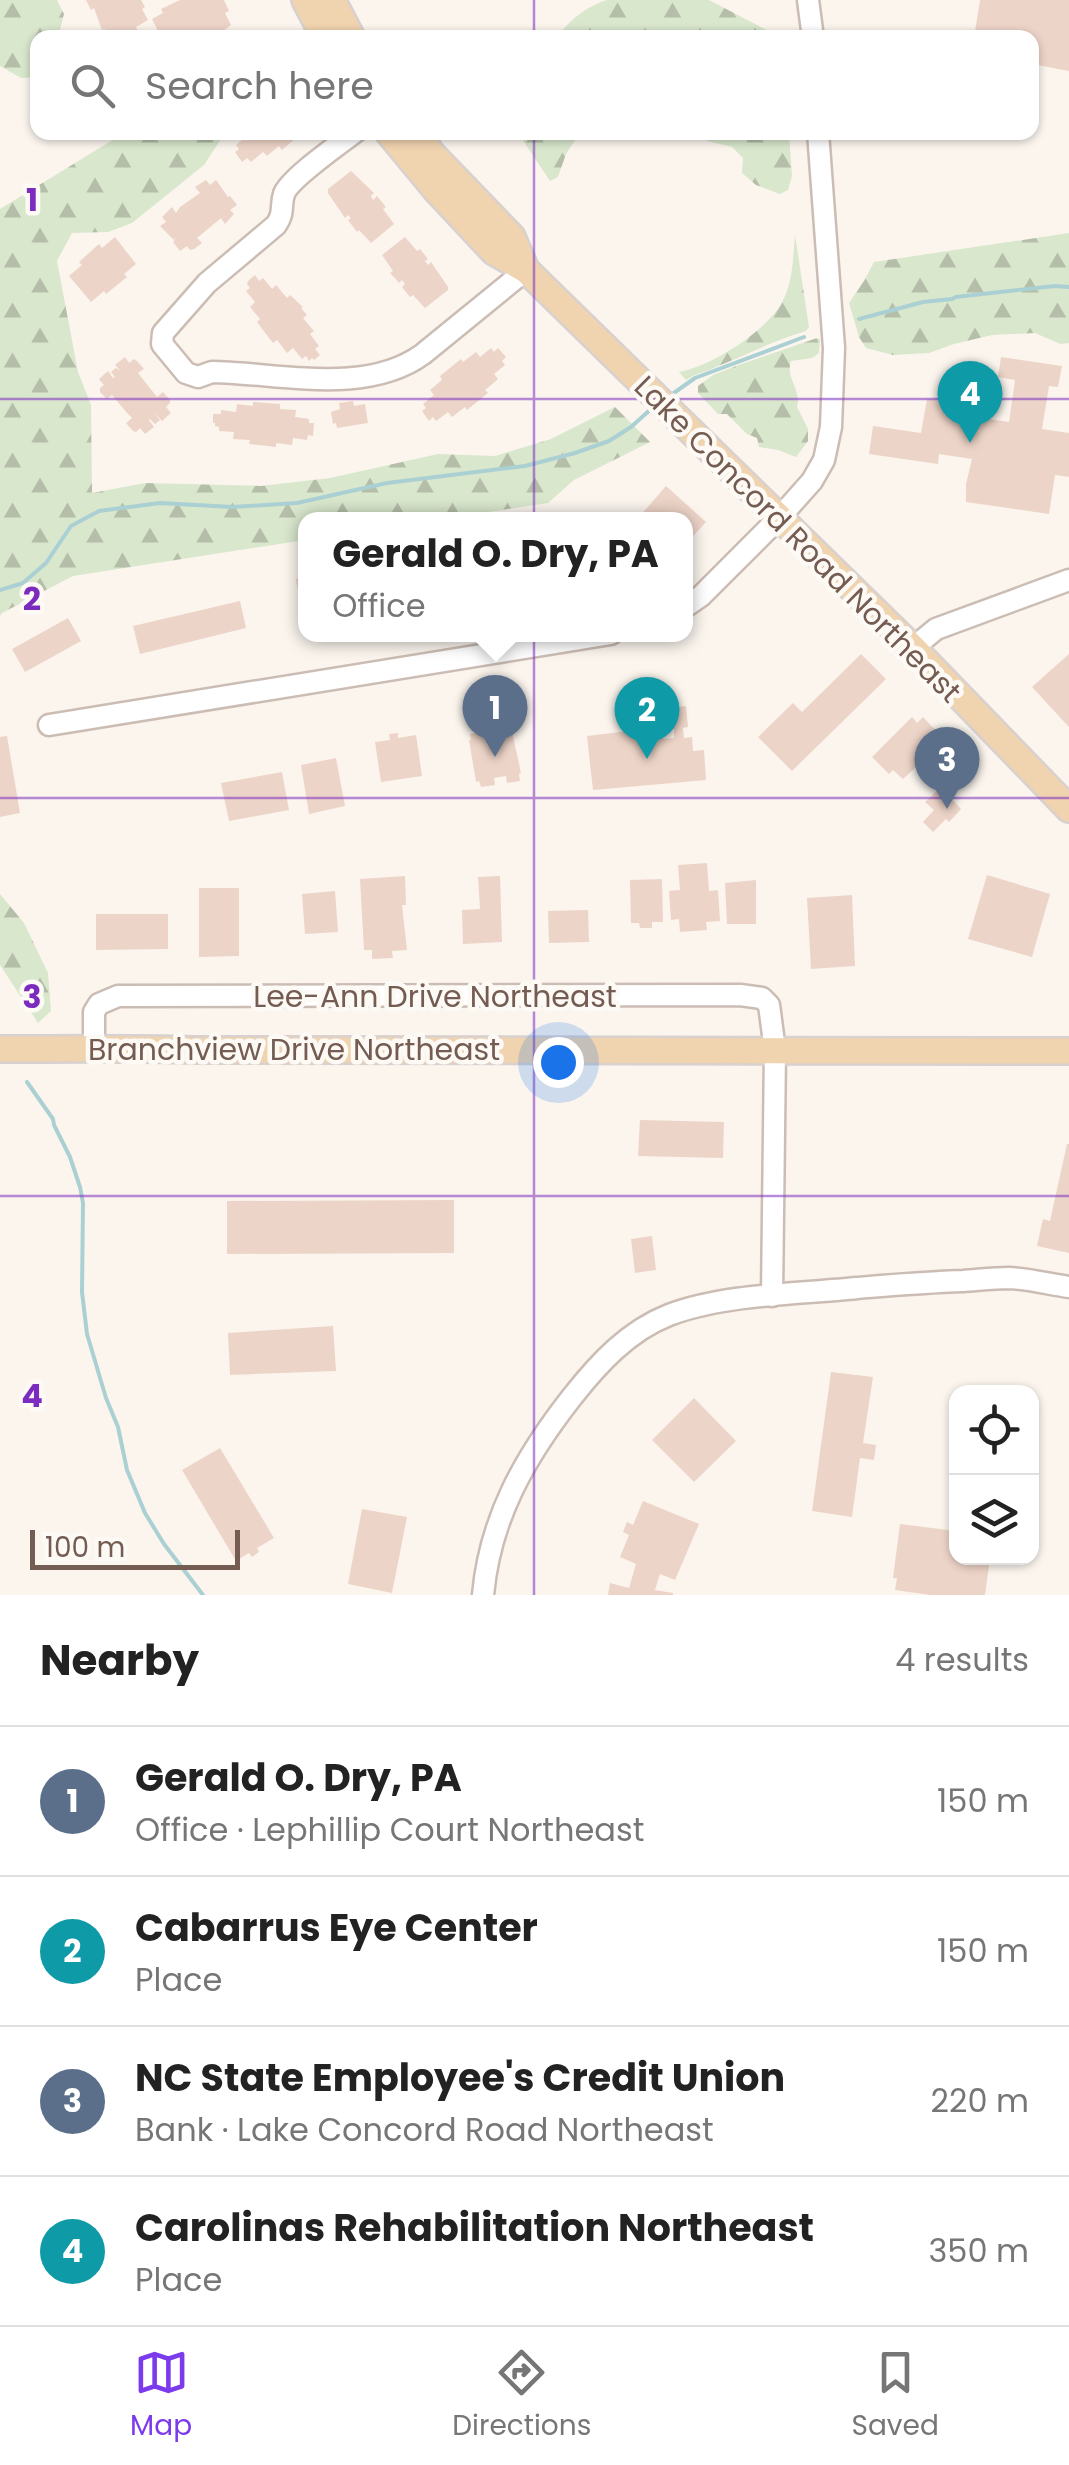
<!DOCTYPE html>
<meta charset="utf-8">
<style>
body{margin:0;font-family:Poppins,sans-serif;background:#f6f6f6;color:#222}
.controls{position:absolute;right:30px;bottom:30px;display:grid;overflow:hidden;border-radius:20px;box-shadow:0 2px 8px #0004}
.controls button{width:90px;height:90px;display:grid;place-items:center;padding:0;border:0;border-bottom:2px solid #e0e0e0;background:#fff;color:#222;font:50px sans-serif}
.scale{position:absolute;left:30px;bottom:25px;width:210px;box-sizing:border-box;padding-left:10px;border:5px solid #745c52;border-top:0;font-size:28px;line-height:35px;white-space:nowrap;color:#745c52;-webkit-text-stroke:8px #fdf9f4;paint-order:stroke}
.you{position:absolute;left:558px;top:1062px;width:35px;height:35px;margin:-25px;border:8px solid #fff;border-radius:50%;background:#1a73e8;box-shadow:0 0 0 15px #1a73e833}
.badge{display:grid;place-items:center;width:65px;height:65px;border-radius:50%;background:#7c3aed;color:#fff;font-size:32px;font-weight:700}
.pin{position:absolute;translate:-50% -82px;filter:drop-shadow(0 2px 5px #0008)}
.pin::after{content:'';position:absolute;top:52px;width:35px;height:30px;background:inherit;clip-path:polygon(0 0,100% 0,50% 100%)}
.popup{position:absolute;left:298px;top:512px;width:395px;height:130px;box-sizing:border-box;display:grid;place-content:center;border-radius:20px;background:#fff;filter:drop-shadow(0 2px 8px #0005);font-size:32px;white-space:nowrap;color:#767676}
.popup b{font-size:38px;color:#222}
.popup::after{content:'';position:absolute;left:50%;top:100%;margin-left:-20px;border:20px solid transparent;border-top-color:#fff}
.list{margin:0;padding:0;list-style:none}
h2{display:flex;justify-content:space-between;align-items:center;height:130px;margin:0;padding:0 40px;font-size:42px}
h2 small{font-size:32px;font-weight:400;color:#767676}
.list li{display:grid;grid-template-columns:65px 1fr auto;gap:30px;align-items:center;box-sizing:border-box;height:150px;padding:0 40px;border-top:2px solid #e0e0e0}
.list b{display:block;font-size:38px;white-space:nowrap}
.list p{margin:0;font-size:32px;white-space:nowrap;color:#767676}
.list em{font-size:32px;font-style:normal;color:#767676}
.icon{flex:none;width:55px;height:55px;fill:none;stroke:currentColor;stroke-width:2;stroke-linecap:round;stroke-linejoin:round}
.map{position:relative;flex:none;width:1069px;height:1595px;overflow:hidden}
.search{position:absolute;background:#fff;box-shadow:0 2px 8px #0004;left:30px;right:30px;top:30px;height:110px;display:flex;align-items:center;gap:25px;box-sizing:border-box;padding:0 35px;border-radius:20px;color:#767676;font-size:38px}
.sheet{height:730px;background:#fff}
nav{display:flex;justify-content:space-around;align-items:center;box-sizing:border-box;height:140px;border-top:2px solid #e0e0e0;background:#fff;font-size:28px;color:#767676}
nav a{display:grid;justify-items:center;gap:5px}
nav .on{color:#7c3aed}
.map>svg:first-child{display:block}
.forest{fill:url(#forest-firs)}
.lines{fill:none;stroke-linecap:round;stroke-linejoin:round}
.stream{stroke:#abd0d3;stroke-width:4}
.building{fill:#edd4c8}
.minor-casing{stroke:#ccbdb4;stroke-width:25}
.major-casing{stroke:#d8d1cf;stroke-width:30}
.minor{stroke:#fff;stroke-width:20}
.major{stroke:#f0d3af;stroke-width:25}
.grid{fill:none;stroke:#7b2cbf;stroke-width:2.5;stroke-opacity:0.55}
.labels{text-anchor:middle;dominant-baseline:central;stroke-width:9;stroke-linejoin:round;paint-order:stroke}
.street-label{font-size:30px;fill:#745c52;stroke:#fdf9f4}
.grid-label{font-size:32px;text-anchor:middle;font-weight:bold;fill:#7b2cbf;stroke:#fdf9f4;stroke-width:9;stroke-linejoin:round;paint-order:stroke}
</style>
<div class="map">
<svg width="1069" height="1595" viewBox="0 0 1069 1595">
<defs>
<pattern id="forest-firs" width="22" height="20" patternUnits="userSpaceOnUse" patternTransform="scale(2.5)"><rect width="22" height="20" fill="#d9e7cd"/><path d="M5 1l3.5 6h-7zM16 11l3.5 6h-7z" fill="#b5bea9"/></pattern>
</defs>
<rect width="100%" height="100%" fill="#fbf5ee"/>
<!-- forest -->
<g class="forest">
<path d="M0,0H57L64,14L58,37L38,38L37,77L21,78L0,66Z"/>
<path d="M607,0H709L780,37L787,35L788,37H557C569,20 587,6 607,0Z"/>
<path d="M124,133H225L204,165L132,223L108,232L72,233L57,261L78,372L91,405L92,493L145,483L261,486L330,478L438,454L495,456L551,439L615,407L650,442L574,480L548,503L442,519L305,520V540L73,576L2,613L0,616V209Z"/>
<path d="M518,133H580L566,154L558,177L550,181Z"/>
<path d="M689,133H789L792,176L788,190L780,194L756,185L742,173L743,158L732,147L711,142Z"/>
<path d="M1069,233V343L1060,344L1035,333L992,335L954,344L929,353L893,355L866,348L859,337L849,303L864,281L874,262Z"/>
<path d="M795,235L809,327L806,331C775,340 746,355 716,367C706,372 696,373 686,380L679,372C710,367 765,332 781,304C793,285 793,257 795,235Z"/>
<path d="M817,338L820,339L819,353L812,358L791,361C785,378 802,390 797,407L808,429V441L796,457L778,450L759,447L757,438L747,434L727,414H718L698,393V386L713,375L736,366Z"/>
<path d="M0,894L24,923L48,973L51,1011L38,1023L0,965Z"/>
</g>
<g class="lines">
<!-- stream -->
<g class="stream">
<path d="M859,319L923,302L952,299L956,297L1055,286L1069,287"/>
<path d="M671,395L695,378L804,337"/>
<path d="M0,590L23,583L46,563L71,526L99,511L160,503L232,507L297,503L387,483L525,466L575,453L609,441L631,427L651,409"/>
<path d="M27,1082L53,1119L54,1125L70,1157L80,1187L83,1203L82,1292L87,1334L106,1398L118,1427L127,1470L145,1513L164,1544L203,1595"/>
</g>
</g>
<!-- building -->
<g class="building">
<path d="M86,0H141L145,7L142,9L148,20L136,27L138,31L126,38L123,34L109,38L105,29L102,30L94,8L91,10Z"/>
<path d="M180,0H224L229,11L225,13L231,25L214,38L212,34L206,38H155L153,34L158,31L152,19L163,13L161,9Z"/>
<path d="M980,0H1069V71L1032,64V38H974Z"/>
<path d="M244,132H303L282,150L279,146L267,156L263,152L251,162L247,158L242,162L235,152L239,149L236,145L247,136Z"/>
<path d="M351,171L374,193L371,196L373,200L377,196L386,207L383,209L394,224L371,243L359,230L357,232L348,220L351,218L348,215L345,218L328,193V189Z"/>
<path d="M206,180L210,185L216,180L228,197L230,196L237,205L230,210L234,214L225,224L221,218L197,238L202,243L194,249L190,250L187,246L180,251L173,242L178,236L174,240L160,226L166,222L162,217L172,207L176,213L180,207L200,193L195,187Z"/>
<path d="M115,237L136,264L124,274L127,277L106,294L104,291L91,302L69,276L82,265L79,262L99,244L102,248Z"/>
<path d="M405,237L417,251L420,249L428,259L425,261L428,265L431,262L448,287V290L425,308L413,295L410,297L402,287L405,284L402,280L399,283L393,276L390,273L393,271L382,255Z"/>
<path d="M255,275L259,281L263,278L272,289L276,285L287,298L290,295L303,307L301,308L307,315L303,318L314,331L310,334L319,346L315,349L320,355L314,360L312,358L309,361L306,356L302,359L293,348L287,353L277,340L273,343L257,322L260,319L250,307L255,302L246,291L250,288L247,284L248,281Z"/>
<path d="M491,348L494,352L498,348L506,357L502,361L505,365L494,374L498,379L485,390L488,393L467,410L465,407L452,417L448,412L436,421L433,417L429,421L422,411L426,408L423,404L434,395L430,390L442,380L440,376L461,359L463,362L476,352L480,357Z"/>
<path d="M125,357L129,363L134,359L137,361L144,369L138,373L157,397L163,392L170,400V403L166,407L171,413L162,421L153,411L160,420L155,424L150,419L149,420L154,427L145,434L140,428L136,432L133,431L126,423L132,418L128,414L112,395L107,399L100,392V388L104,385L99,379L108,371L113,378L115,377L111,372L116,368L121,371L115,365Z"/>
<path d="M1001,357L1062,366L1058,387L1049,386L1042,429L1069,433V477L1055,475L1049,514L966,502V484L972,459L939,454L938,464L869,454L873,426L921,433L927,399L948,402L947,413L1009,422L1015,380L998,377Z"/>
<path d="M353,401L354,406L365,404L368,423L337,428L336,423L333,424L331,412L340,409L339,403Z"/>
<path d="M253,402L280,404V409L296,410L295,417L309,419V423H314L313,436L308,435L307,440L293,438L292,445L276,443V447L249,444L250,440L233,439L234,432L219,431V427L215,426V423H213V414H221V410L236,412L237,404L253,406Z"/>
<path d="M666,486L706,522L685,545V520H644L640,516Z"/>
<path d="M305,578V622H303L296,579Z"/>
<path d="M240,601L246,628L140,654L133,626Z"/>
<path d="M68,618L81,641L25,672L12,649Z"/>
<path d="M861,654L886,679L792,771L758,737L793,703L802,712Z"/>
<path d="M1069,654V727L1032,687Z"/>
<path d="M686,706L688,727L683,728L684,738L692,737L693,751L704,750L706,780L593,790L587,736L663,727V739L674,738V729H668L666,708Z"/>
<path d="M912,717L917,723L923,717L940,735L935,740L940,745L903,779L893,770L889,774L872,757Z"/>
<path d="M511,727L521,773L519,774L520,781L507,783L506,776L494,778L495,785L481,787L479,781L476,782L469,740H471L470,734L482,732L483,738L488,737L487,734L496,733V736L500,735L499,729Z"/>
<path d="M398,733V738L416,735L422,776L381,782L375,742L390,740L389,734Z"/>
<path d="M7,736L20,813L0,817V737Z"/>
<path d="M336,758L345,806L309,814L301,765Z"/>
<path d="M282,772L289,810L229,821L221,783Z"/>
<path d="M941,787L961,809L949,822L946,819L933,832L923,822L934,810L925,802Z"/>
<path d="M707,863L709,891L718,890L720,921L706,922L707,930L680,932L679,919L671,920L669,891L680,890L678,865Z"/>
<path d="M987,875L1050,894L1032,957L968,939Z"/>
<path d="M405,876L406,905H402L407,950L392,951L393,958L372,959V950H364L360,879Z"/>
<path d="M500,876L502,942L463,944L462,910L480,909L478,877Z"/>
<path d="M662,879L663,922H652V928H640L639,923H631L630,880Z"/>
<path d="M756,880V924H727L725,883Z"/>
<path d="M199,888H239V956L199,957Z"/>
<path d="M335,891L338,932L305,934L302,894Z"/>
<path d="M852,895L855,966L811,969L807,898Z"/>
<path d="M588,910L589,942L549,943L548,911Z"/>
<path d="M96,914H168V949L96,950Z"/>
<path d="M640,1120L724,1122L723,1158L638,1156Z"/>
<path d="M1067,1144H1069V1253L1037,1246L1043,1219L1050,1221Z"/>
<path d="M454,1200V1253L227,1254V1201Z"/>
<path d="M652,1236L656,1270L635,1273L631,1239Z"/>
<path d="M333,1326L336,1371L230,1375L228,1333Z"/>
<path d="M831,1372L873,1377L863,1443L876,1445L874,1460L860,1458L852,1517L812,1511Z"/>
<path d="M694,1398L736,1441L694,1482L652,1440Z"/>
<path d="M220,1448L274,1538L257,1548L259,1552L252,1557L249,1553L236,1561L182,1470Z"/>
<path d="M643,1501L699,1524L675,1580L660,1574L655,1590L673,1593V1595H608L610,1583L629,1588L636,1564L620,1557L629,1535L623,1532L627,1522L633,1525Z"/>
<path d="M362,1509L407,1517L392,1593L348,1584Z"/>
<path d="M900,1524L956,1531V1558H990L985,1595H930L895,1590L897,1578H893Z"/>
</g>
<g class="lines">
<!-- minor casing -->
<g class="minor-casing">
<g id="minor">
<path d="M808,0L813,38"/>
<path d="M355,132C340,144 290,178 284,194C280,206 285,212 276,225L207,283L163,333L162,344L186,373L198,377L212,372C278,373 366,396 423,354L526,270"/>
<path d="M685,607L701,596L780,517L812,481L824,460L831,427L834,348L818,132"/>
<path d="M913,648L936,629L1069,580"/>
<path d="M49,725L611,634"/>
<path d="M94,1047V1012L99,1004L118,996L740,995L762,998L769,1005L775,1050L772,1296"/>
<path d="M483,1595C490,1518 525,1457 572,1397C598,1364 628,1331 669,1315C724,1294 799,1294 857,1288C893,1285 928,1282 963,1281C978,1280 994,1278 1009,1278C1029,1279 1049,1284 1069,1287"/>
</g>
</g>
<!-- major casing -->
<g class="major-casing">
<g id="major">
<path d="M305,0L325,38"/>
<path d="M332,0L352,38"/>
<path d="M388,132L436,190L494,252L526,270L913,648L1069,809"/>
<path d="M416,132L432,154L512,237L526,270"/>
<path d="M0,1049C65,1049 131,1048 196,1050L1069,1051"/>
</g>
</g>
<!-- minor -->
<use href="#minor" class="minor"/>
<!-- major -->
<use href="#major" class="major"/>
</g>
<!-- grid -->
<path class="grid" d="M534,0V38M534,132V1595M0,399H1069M0,798H1069M0,1196H1069"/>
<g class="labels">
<!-- street labels -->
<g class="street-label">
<text transform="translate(798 539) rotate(45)">Lake Concord Road Northeast</text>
<text x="435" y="996">Lee-Ann Drive Northeast</text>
<text x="294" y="1049">Branchview Drive Northeast</text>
</g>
</g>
<g class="grid-label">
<text x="32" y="211">1</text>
<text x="32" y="610">2</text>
<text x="32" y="1008">3</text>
<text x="32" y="1407">4</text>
</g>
</svg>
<div class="controls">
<button><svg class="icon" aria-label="locate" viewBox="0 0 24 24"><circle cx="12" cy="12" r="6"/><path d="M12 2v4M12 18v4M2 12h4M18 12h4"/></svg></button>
<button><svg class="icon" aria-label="layers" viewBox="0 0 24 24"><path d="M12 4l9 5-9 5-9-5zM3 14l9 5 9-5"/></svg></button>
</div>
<div class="scale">100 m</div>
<div class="you"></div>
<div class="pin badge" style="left:495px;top:757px;background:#5c6f8a">1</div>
<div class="popup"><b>Gerald O. Dry, PA</b>Office</div>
<div class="pin badge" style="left:647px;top:759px;background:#0f9aa8">2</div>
<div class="pin badge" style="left:947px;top:809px;background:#5c6f8a">3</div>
<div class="pin badge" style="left:970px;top:443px;background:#0f9aa8">4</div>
<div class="search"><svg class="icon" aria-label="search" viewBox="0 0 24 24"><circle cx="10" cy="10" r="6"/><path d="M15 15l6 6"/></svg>Search here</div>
</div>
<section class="sheet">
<h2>Nearby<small>4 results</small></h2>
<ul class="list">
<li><span class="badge" style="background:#5c6f8a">1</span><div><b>Gerald O. Dry, PA</b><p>Office · Lephillip Court Northeast</p></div><em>150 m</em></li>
<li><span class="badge" style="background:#0f9aa8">2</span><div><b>Cabarrus Eye Center</b><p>Place</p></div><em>150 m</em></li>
<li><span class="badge" style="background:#5c6f8a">3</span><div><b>NC State Employee's Credit Union</b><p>Bank · Lake Concord Road Northeast</p></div><em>220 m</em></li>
<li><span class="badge" style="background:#0f9aa8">4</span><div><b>Carolinas Rehabilitation Northeast</b><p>Place</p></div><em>350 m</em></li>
</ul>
</section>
<nav>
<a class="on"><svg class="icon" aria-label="map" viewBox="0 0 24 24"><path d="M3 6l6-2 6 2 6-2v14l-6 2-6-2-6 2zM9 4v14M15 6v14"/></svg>Map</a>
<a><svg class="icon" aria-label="directions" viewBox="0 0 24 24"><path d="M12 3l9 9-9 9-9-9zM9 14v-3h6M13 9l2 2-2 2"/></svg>Directions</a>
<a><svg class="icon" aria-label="saved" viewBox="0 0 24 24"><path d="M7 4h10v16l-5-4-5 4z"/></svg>Saved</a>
</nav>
